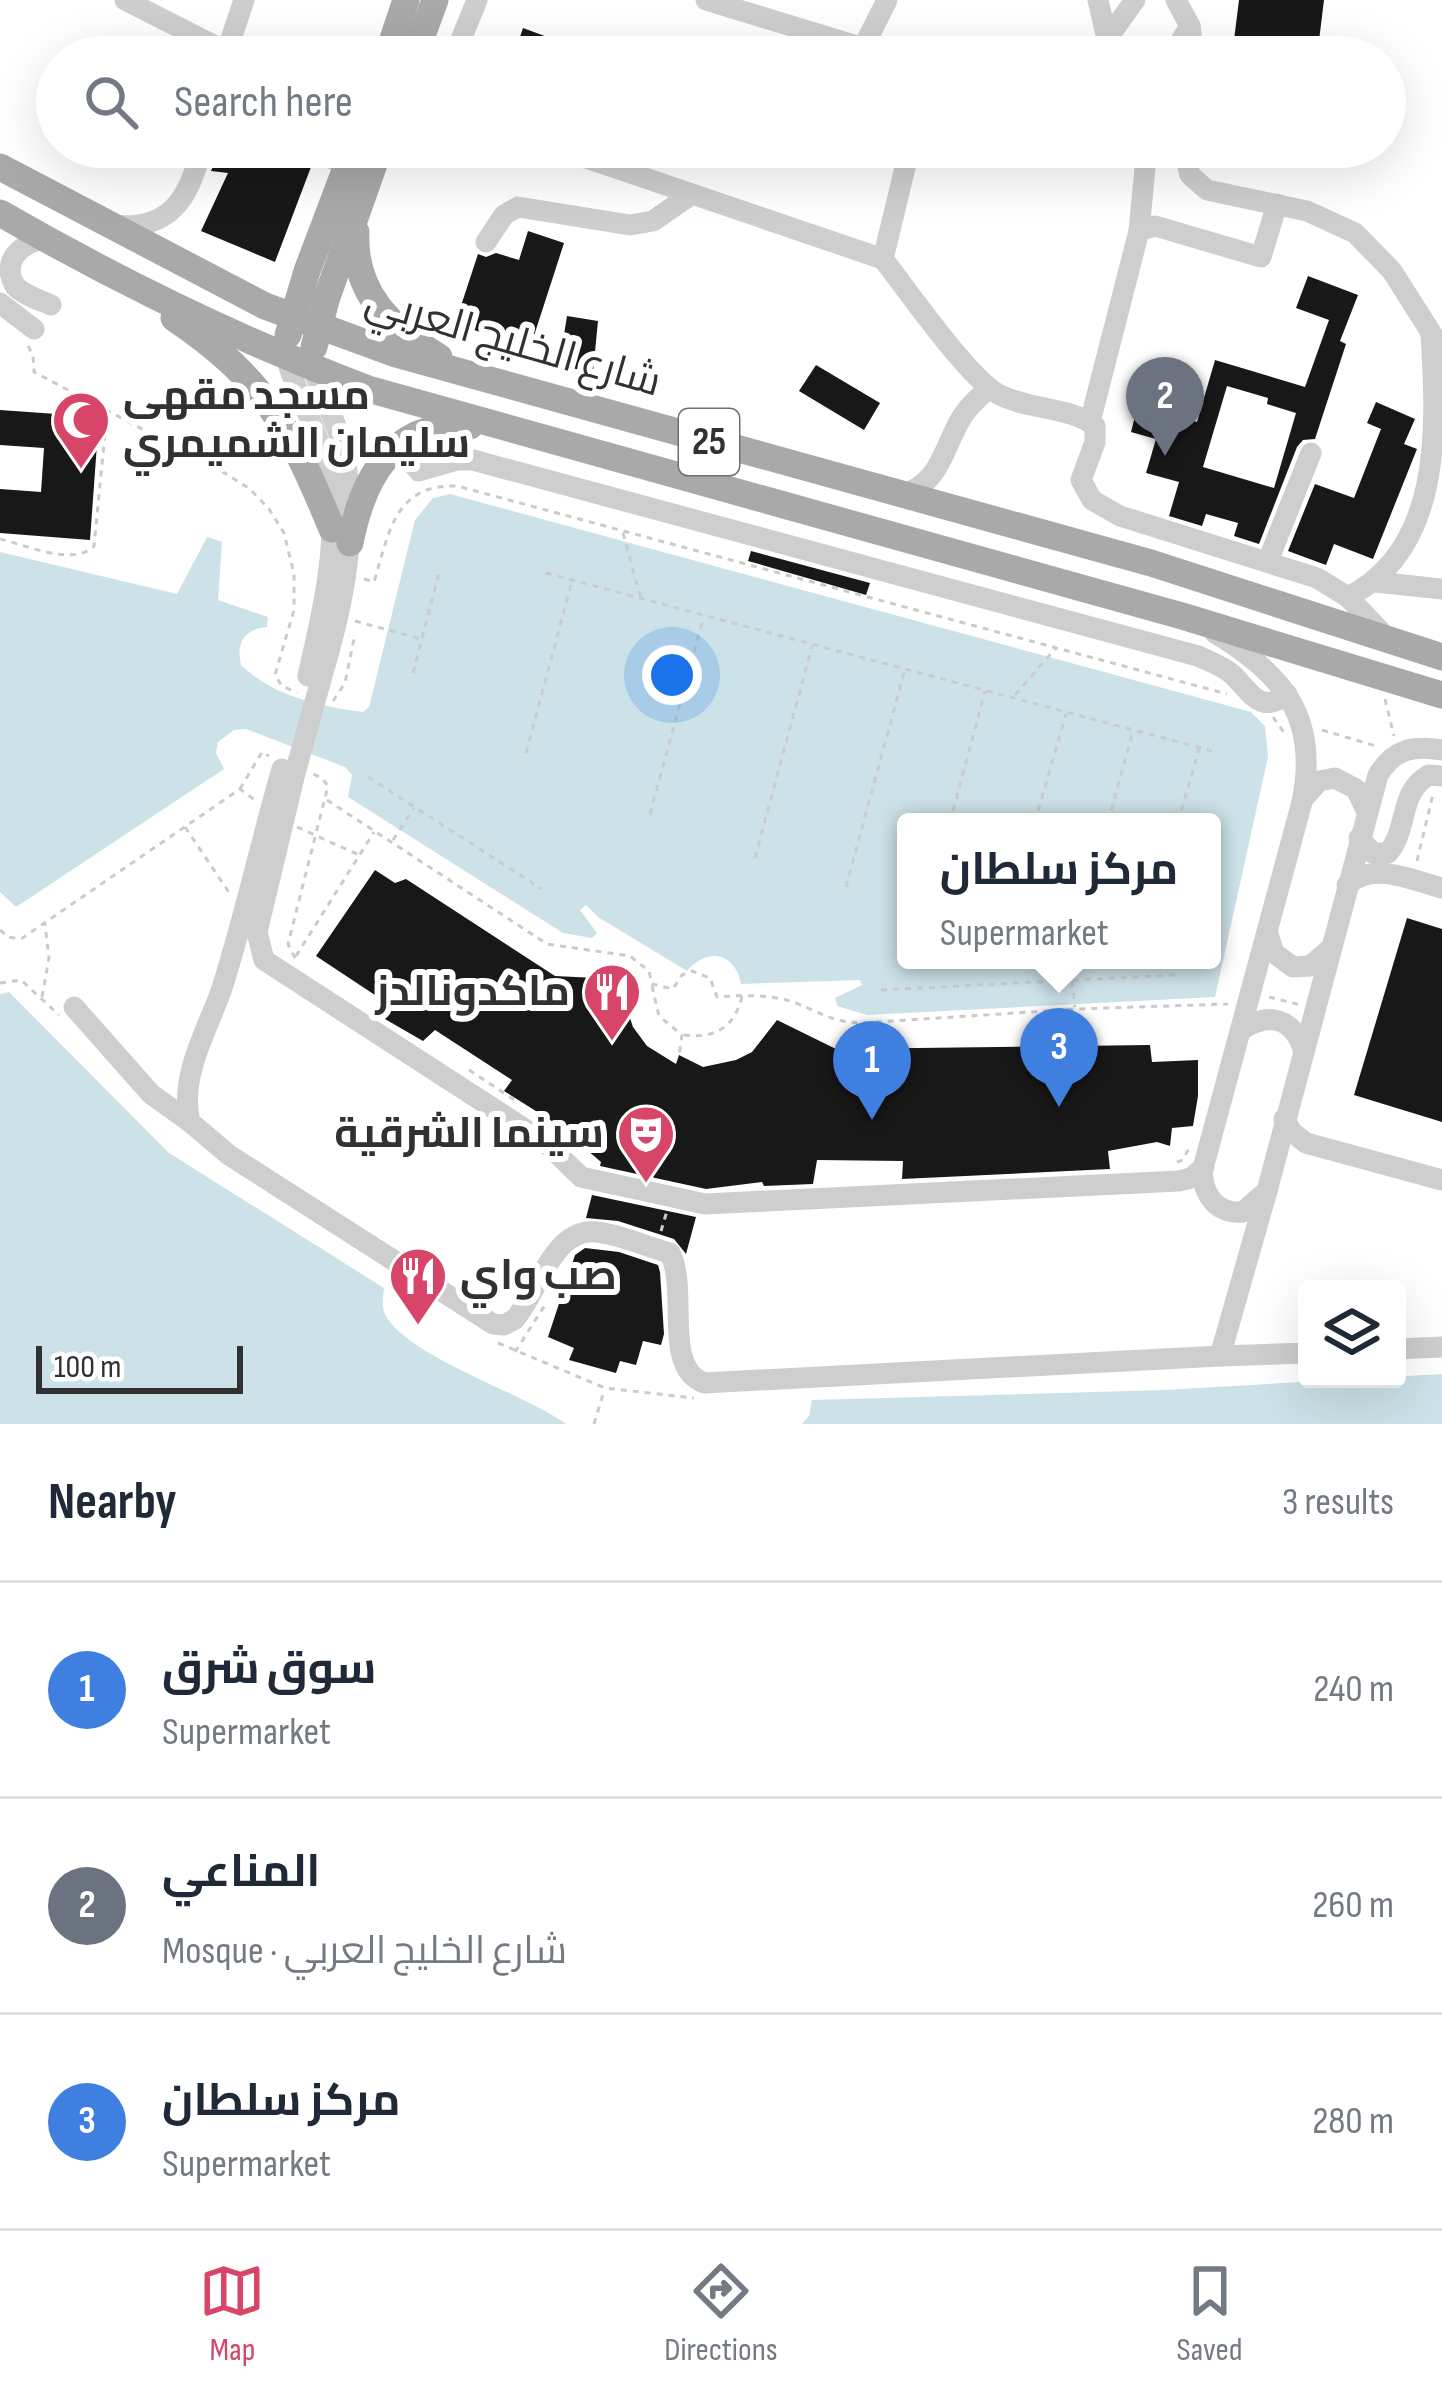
<!DOCTYPE html>
<meta charset="utf-8">
<style>
body{margin:0;font-family:"Sofia Sans Condensed",Cairo,sans-serif;background:#f2f2f3;color:#1f2937}
.controls{position:absolute;right:36px;bottom:36px;display:grid;overflow:hidden;border-radius:12px;box-shadow:0 12px 48px #0002}
.controls button{width:108px;height:108px;display:grid;place-items:center;padding:0;border:0;border-bottom:3px solid #e0e1e3;background:#fff;color:#1f2937;font:60px sans-serif}
.scale{position:absolute;left:36px;bottom:30px;width:207px;box-sizing:border-box;padding-left:12px;border:6px solid #313131;border-top:0;font-size:33px;line-height:42px;white-space:nowrap;color:#313131;-webkit-text-stroke:9px #fff;paint-order:stroke}
.you{position:absolute;left:672px;top:675px;width:42px;height:42px;margin:-30px;border:9px solid #fff;border-radius:50%;background:#1a73e8;box-shadow:0 0 0 18px #1a73e833}
.badge{display:grid;place-items:center;width:78px;height:78px;border-radius:50%;background:#d74568;color:#fff;font-size:39px;font-weight:700}
.pin{position:absolute;translate:-50% -99px;filter:drop-shadow(0 3px 6px #0008)}
.pin::after{content:'';position:absolute;top:63px;width:42px;height:36px;background:inherit;clip-path:polygon(0 0,100% 0,50% 100%)}
.popup{position:absolute;left:897px;top:813px;width:324px;height:156px;box-sizing:border-box;display:grid;place-content:center;border-radius:12px;background:#fff;filter:drop-shadow(0 3px 9px #0005);font-size:39px;white-space:nowrap;color:#747a83}
.popup b{font-size:45px;color:#1f2937}
.popup::after{content:'';position:absolute;left:50%;top:100%;margin-left:-24px;border:24px solid transparent;border-top-color:#fff}
.list{margin:0;padding:0;list-style:none}
h2{display:flex;justify-content:space-between;align-items:center;height:156px;margin:0;padding:0 48px;font-size:51px}
h2 small{font-size:39px;font-weight:400;color:#747a83}
.list li{display:grid;grid-template-columns:78px 1fr auto;gap:36px;align-items:center;box-sizing:border-box;height:216px;padding:0 48px;border-top:3px solid #e0e1e3}
.list b{display:block;font-size:45px;white-space:nowrap}
.list p{margin:0;font-size:39px;white-space:nowrap;color:#747a83}
.list em{font-size:39px;font-style:normal;color:#747a83}
.icon{flex:none;width:66px;height:66px;fill:none;stroke:currentColor;stroke-width:2;stroke-linecap:round;stroke-linejoin:round}
.map{position:relative;flex:none;width:1442px;height:1424px;overflow:hidden}
.search{position:absolute;background:#fff;box-shadow:0 12px 48px #0002;left:36px;right:36px;top:36px;height:132px;display:flex;align-items:center;gap:30px;box-sizing:border-box;padding:0 42px;border-radius:66px;color:#747a83;font-size:45px}
.sheet{height:804px;background:#fff}
nav{display:flex;justify-content:space-around;align-items:center;box-sizing:border-box;height:168px;border-top:3px solid #e0e1e3;background:#fff;font-size:33px;color:#747a83}
nav a{display:grid;justify-items:center;gap:6px}
nav .on{color:#d74568}
.map>svg:first-child{display:block}
.water{fill:#cce2e8;fill-rule:evenodd}
.building{fill:#181818;fill-rule:evenodd}
.lines{fill:none;stroke-linecap:round;stroke-linejoin:round}
.path{stroke:#cbcbcb;stroke-width:3;stroke-dasharray:6 6;stroke-linecap:butt}
.minor{stroke:#cecece;stroke-width:21}
.major{stroke:#a9a9a9;stroke-width:27}
.minor-bridge{stroke:#cecece;stroke-width:21}
.labels{text-anchor:middle;dominant-baseline:central;stroke-width:12;stroke-linejoin:round;paint-order:stroke}
.shield{fill:#fff;stroke:#6f6f6f;stroke-width:3}
.shield-label{font-size:39px;font-weight:bold;fill:#313131}
.street-label{font-size:42px;fill:#313131;stroke:#fff}
.poi-label{font-size:42px;font-weight:bold;fill:#313131;stroke:#fff;text-anchor:start}
</style>
<div class="map">
<svg width="1442" height="1424" viewBox="0 0 1442 1424">
<rect width="100%" height="100%" fill="#fff"/>
<!-- water -->
<g class="water">
<path d="M450,494L1251,712L1265,726L1268,757L1215,997L867,1015L837,1006L835,998L862,985L860,980L741,984C735,952 707,947 687,971L598,917L586,905L580,910L597,933L592,938L563,933L348,797L352,775L345,767L246,729L234,730L218,742L216,753L224,769L16,907L0,892V552L177,594L207,537L222,542L218,600L268,617L267,627C244,629 236,643 241,665C273,696 319,706 363,712L369,707L415,520L433,498ZM906,822H1212V960H906Z"/>
<path d="M9,992L169,1153L384,1288C383,1299 381,1307 386,1316C409,1357 525,1394 566,1424H0V994Z"/>
<path d="M1442,1374V1424H802L809,1416L812,1400L1163,1390Z"/>
</g>
<!-- building -->
<g class="building">
<path d="M1239,0H1324L1317,57H1239L1233,48Z"/>
<path d="M523,28L599,56V57H530L515,52Z"/>
<path d="M221,147H266L311,167L275,262L201,231L228,173L211,171Z"/>
<path d="M528,231L564,243L530,348L455,324L478,254L486,257L496,253L519,260Z"/>
<path d="M1308,276L1358,295L1340,341L1346,344L1315,439L1303,440L1297,447L1259,544L1234,536L1238,523L1206,514L1202,526L1169,516L1179,482L1146,473L1156,439L1131,432L1138,405L1197,422L1215,360L1305,387L1329,320L1296,308ZM1227,386L1268,398L1267,404L1296,413L1274,488L1203,467Z"/>
<path d="M567,316L598,321L593,372L559,366Z"/>
<path d="M816,365L880,403L864,430L799,391Z"/>
<path d="M1376,402L1415,419L1404,444L1417,449L1373,559L1334,544L1326,565L1288,551L1315,484L1354,498L1381,429L1367,423Z"/>
<path d="M0,410L99,417L90,540L0,533V489L41,492L44,448L0,445Z"/>
<path d="M751,551L870,583L866,595L748,561Z"/>
<path d="M375,870L395,883L406,879L555,976L617,979L633,1027L647,1046L676,1064L679,1055L703,1067L736,1060L752,1052L777,1020L836,1049L1150,1045L1152,1062L1198,1060V1096L1193,1126L1172,1128L1170,1146L1157,1142L1108,1151L1110,1169L902,1179L903,1161L817,1160L813,1184L764,1186L762,1182L706,1189L600,1166L601,1162L558,1125L504,1091L512,1080L435,1030L423,1041L378,1015L387,1003L316,956Z"/>
<path d="M1407,918L1442,929V1122L1354,1095Z"/>
<path d="M592,1195L696,1217L686,1254L674,1239L618,1221L586,1218Z"/>
<path d="M585,1248L619,1252L658,1265L660,1272L664,1334L661,1345L643,1341L636,1365L620,1361L616,1373L569,1360L574,1348L548,1337L575,1255Z"/>
</g>
<g class="lines">
<!-- path -->
<g class="path">
<path d="M28,346L33,355L34,372L220,470L250,489L269,509L284,533L294,574V610L275,675L282,686L297,693"/>
<path d="M623,533L641,599"/>
<path d="M0,539C26,545 73,567 94,546L107,413"/>
<path d="M546,573L1212,751"/>
<path d="M364,579L374,582C389,533 394,484 457,486L1227,694"/>
<path d="M355,621L421,639"/>
<path d="M413,673L439,573"/>
<path d="M1015,695L1056,648"/>
<path d="M1385,699L1394,736"/>
<path d="M333,701L345,683L355,634"/>
<path d="M1273,717L1285,734"/>
<path d="M1322,730L1376,746"/>
<path d="M526,753L572,581"/>
<path d="M368,777L542,889"/>
<path d="M240,789L262,752L269,756"/>
<path d="M327,800L547,944L630,956L649,971L652,984L673,989L682,975L692,971L710,978L717,997C744,995 771,994 796,1003C823,1014 832,1022 862,1023L1076,1009L1228,1004"/>
<path d="M650,814L703,619"/>
<path d="M950,822L985,691"/>
<path d="M1035,822L1066,714"/>
<path d="M1108,822L1133,731"/>
<path d="M1178,822L1199,749"/>
<path d="M185,827L230,894"/>
<path d="M297,827L359,855"/>
<path d="M393,840L414,808"/>
<path d="M755,858L812,646"/>
<path d="M1417,861L1433,794"/>
<path d="M846,887L905,669"/>
<path d="M0,930L8,937L21,939L240,789L255,800"/>
<path d="M296,956L374,832"/>
<path d="M295,958L288,944L328,786L322,778L311,773"/>
<path d="M1072,981L1075,1007"/>
<path d="M0,983L21,980L59,1015"/>
<path d="M652,986L659,1016L682,1035L679,1055"/>
<path d="M881,990L1175,975"/>
<path d="M42,997L49,958L45,924"/>
<path d="M1269,997L1301,1005"/>
<path d="M684,1035C715,1039 735,1027 742,996"/>
<path d="M469,1070L516,1101"/>
<path d="M1177,1162L1183,1160L1189,1148"/>
<path d="M661,1231L667,1211"/>
<path d="M498,1343L605,1388L694,1398"/>
<path d="M515,1352L545,1305"/>
<path d="M594,1424L604,1391"/>
</g>
<!-- minor -->
<g class="minor">
<path d="M125,0L227,52"/>
<path d="M706,0L893,57"/>
<path d="M1098,0L1107,39"/>
<path d="M1176,0L1190,26L1194,57"/>
<path d="M863,48L887,0"/>
<path d="M225,57L244,0"/>
<path d="M454,57L477,0"/>
<path d="M1116,57L1108,49L1107,39L1135,0"/>
<path d="M1171,57L1190,26"/>
<path d="M301,147L348,165"/>
<path d="M554,147L883,259"/>
<path d="M910,147L883,259C909,292 966,375 998,394C1028,410 1068,406 1095,426V442L1081,480L1092,500L1120,516L1317,578L1348,597L1386,637"/>
<path d="M1183,147L1190,175L1207,190L1307,211L1355,233L1392,271L1442,350"/>
<path d="M110,225C171,232 189,198 202,147"/>
<path d="M1139,231L1147,147"/>
<path d="M45,239C22,242 0,261 15,286C24,295 39,300 51,305"/>
<path d="M486,242L504,215L518,207L630,225L653,221L692,194"/>
<path d="M0,303L34,329"/>
<path d="M286,357C295,390 313,420 323,454C344,529 324,603 308,676"/>
<path d="M314,369C320,396 337,420 343,448C360,528 344,603 321,679"/>
<path d="M1090,422L1139,231L1155,226L1261,257L1277,204"/>
<path d="M412,439L409,459L419,471L457,460H473L1198,656C1210,662 1223,666 1233,675C1251,693 1261,715 1287,694"/>
<path d="M900,495C938,485 942,454 958,424C965,409 977,399 989,388"/>
<path d="M1268,561L1311,453"/>
<path d="M1376,582L1442,589"/>
<path d="M1348,597C1442,549 1437,431 1431,334"/>
<path d="M1215,633C1285,675 1319,719 1302,802L1202,1172C1204,1196 1217,1214 1243,1212L1267,1191L1378,775C1394,749 1413,745 1442,750"/>
<path d="M282,769C261,841 245,916 222,988C207,1032 179,1075 190,1122L229,1155L493,1324L504,1325L515,1319C537,1294 553,1227 596,1232C620,1234 646,1247 670,1253C689,1291 662,1367 704,1383L1220,1356L1267,1191"/>
<path d="M295,773L257,932L264,960L545,1142L581,1177L705,1204L1179,1181L1191,1178L1204,1167"/>
<path d="M1303,799L1319,781L1335,778L1356,789L1366,810"/>
<path d="M1359,838L1373,853H1388C1409,829 1398,792 1429,775L1442,776"/>
<path d="M1347,885C1374,861 1411,880 1442,888"/>
<path d="M1268,934L1274,953L1293,967L1310,966L1330,949"/>
<path d="M74,1007L151,1094L190,1122"/>
<path d="M1241,1030C1268,1012 1292,1017 1303,1049"/>
<path d="M1284,1119L1292,1132L1306,1143L1442,1180"/>
<path d="M1397,1349L1442,1347"/>
<path d="M1220,1356L1307,1353"/>
</g>
<!-- major -->
<g class="major">
<path d="M387,57L406,0"/>
<path d="M414,57L435,0"/>
<path d="M0,167L265,306L396,354L1151,563L1442,657"/>
<path d="M0,213C118,281 241,341 368,389L1182,616L1442,695"/>
<path d="M356,232C353,292 390,328 439,357"/>
<path d="M174,318C266,380 291,430 332,529"/>
<path d="M288,335L307,271L354,147"/>
<path d="M314,347L326,300L380,147"/>
<path d="M350,543C363,477 392,422 470,426"/>
</g>
<!-- minor-bridge -->
<path class="minor-bridge" d="M295,773L321,680"/>
</g>
<!-- icons -->
<defs>
<g id="mosque-pin" transform="scale(3)"><path d="M0 17L-7.5 6A9.5 9.5 0 1 1 7.5 6Z" fill="#d74568" stroke="#fff"/><path d="M3.5-4.9A6 6 0 1 0 3.5 4.9A5 5 0 1 1 3.5-4.9Z" fill="#fff"/></g>
<g id="restaurant-pin" transform="scale(3)"><path d="M0 17L-7.5 6A9.5 9.5 0 1 1 7.5 6Z" fill="#d74568" stroke="#fff"/><path d="M-5-6h1v4h1v-4h1v4h1v-4h1v5L-1.5 .5V6h-2V.5L-5-1ZM5-6V6H3V1.5H1.5Q1.5-4 5-6Z" fill="#fff"/></g>
<g id="theatre-pin" transform="scale(3)"><path d="M0 17L-7.5 6A9.5 9.5 0 1 1 7.5 6Z" fill="#d74568" stroke="#fff"/><path d="M-5-5.5Q0-4 5-5.5V0Q5 5 0 6Q-5 5-5 0ZM-3.3-2.5H-1v1.5H-3.3ZM1-2.5H3.3v1.5H1ZM-2.8 1Q0 5.5 2.8 1Z" fill="#fff"/></g>
</defs>
<g fill-rule="evenodd">
<use href="#mosque-pin" x="81" y="420"/>
<use href="#restaurant-pin" x="612" y="992"/>
<use href="#theatre-pin" x="646" y="1134"/>
<use href="#restaurant-pin" x="418" y="1276"/>
</g>
<g class="labels">
<!-- shield labels -->
<rect class="shield" x="679" y="409" width="60" height="66" rx="9"/>
<g class="shield-label">
<text x="709" y="442">25</text>
</g>
<!-- street labels -->
<g class="street-label">
<text transform="translate(513 342) rotate(16)">شارع الخليج العربي</text>
</g>
<!-- poi labels -->
<g class="poi-label">
<text x="123" y="396">مسجد مقهى<tspan x="123" dy="48">سليمان الشميمري</tspan></text>
<text x="570" y="992" text-anchor="end">ماكدونالدز</text>
<text x="604" y="1134" text-anchor="end">سينما الشرقية</text>
<text x="460" y="1276">صب واي</text>
</g>
</g>
</svg>
<div class="controls">
<button><svg class="icon" aria-label="layers" viewBox="0 0 24 24"><path d="M12 4l9 5-9 5-9-5zM3 14l9 5 9-5"/></svg></button>
</div>
<div class="scale">100 m</div>
<div class="you"></div>
<div class="pin badge" style="left:872px;top:1120px;background:#3f7fe0">1</div>
<div class="pin badge" style="left:1165px;top:456px;background:#6b7280">2</div>
<div class="pin badge" style="left:1059px;top:1107px;background:#3f7fe0">3</div>
<div class="popup"><b>مركز سلطان</b>Supermarket</div>
<div class="search"><svg class="icon" aria-label="search" viewBox="0 0 24 24"><circle cx="10" cy="10" r="6"/><path d="M15 15l6 6"/></svg>Search here</div>
</div>
<section class="sheet">
<h2>Nearby<small>3 results</small></h2>
<ul class="list">
<li><span class="badge" style="background:#3f7fe0">1</span><div><b>سوق شرق</b><p>Supermarket</p></div><em>240 m</em></li>
<li><span class="badge" style="background:#6b7280">2</span><div><b>المناعي</b><p>Mosque · شارع الخليج العربي</p></div><em>260 m</em></li>
<li><span class="badge" style="background:#3f7fe0">3</span><div><b>مركز سلطان</b><p>Supermarket</p></div><em>280 m</em></li>
</ul>
</section>
<nav>
<a class="on"><svg class="icon" aria-label="map" viewBox="0 0 24 24"><path d="M3 6l6-2 6 2 6-2v14l-6 2-6-2-6 2zM9 4v14M15 6v14"/></svg>Map</a>
<a><svg class="icon" aria-label="directions" viewBox="0 0 24 24"><path d="M12 3l9 9-9 9-9-9zM9 14v-3h6M13 9l2 2-2 2"/></svg>Directions</a>
<a><svg class="icon" aria-label="saved" viewBox="0 0 24 24"><path d="M7 4h10v16l-5-4-5 4z"/></svg>Saved</a>
</nav>
